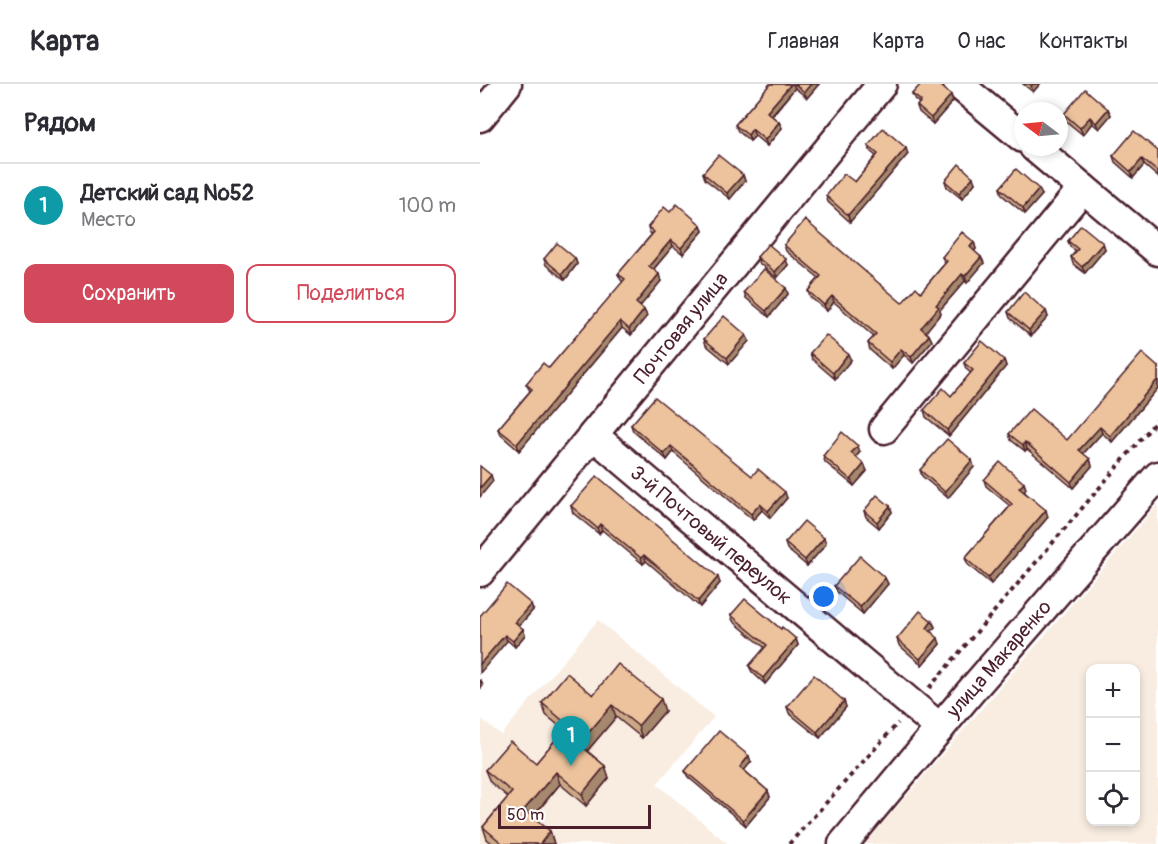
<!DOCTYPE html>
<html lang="ru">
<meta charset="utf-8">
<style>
body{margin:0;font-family:Pangolin,sans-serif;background:#f7f7f7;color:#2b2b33}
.controls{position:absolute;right:18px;bottom:18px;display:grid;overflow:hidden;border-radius:12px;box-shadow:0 3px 9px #0003}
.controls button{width:54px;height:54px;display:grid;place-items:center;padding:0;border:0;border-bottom:2px solid #e1e1e2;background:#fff;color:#2b2b33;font:30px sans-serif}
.compass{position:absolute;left:534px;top:18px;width:54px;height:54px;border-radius:50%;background:#fff;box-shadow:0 3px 9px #0003;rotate:286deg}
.scale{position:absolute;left:18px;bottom:15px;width:153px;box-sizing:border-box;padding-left:6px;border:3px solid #4a1f2b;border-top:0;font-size:16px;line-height:21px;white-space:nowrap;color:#4a1f2b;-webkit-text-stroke:4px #fff;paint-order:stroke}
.you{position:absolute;left:344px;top:513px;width:21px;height:21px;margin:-15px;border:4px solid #fff;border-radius:50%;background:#1a73e8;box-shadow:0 0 0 9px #1a73e833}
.badge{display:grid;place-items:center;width:39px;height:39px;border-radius:50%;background:#d1495b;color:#fff;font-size:20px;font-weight:700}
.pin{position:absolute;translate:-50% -50px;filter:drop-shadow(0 2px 3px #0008)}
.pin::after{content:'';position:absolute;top:32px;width:21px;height:18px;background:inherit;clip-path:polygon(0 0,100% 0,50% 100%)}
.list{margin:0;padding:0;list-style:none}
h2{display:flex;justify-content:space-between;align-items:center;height:78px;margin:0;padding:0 24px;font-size:26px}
h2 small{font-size:20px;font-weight:400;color:#7c7c81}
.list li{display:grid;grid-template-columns:39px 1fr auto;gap:18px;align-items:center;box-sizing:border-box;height:84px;padding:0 24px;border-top:2px solid #e1e1e2}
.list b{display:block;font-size:22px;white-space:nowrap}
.list p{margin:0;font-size:20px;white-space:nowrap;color:#7c7c81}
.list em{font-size:20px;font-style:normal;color:#7c7c81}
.actions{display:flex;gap:12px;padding:18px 24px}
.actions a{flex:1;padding:14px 0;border:2px solid #d1495b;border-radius:12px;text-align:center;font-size:21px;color:#d1495b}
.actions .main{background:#d1495b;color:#fff}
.icon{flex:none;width:33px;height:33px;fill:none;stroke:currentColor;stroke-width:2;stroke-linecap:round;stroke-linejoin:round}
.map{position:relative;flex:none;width:678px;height:760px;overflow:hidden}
header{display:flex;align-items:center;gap:36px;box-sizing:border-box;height:84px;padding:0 30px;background:#fff;border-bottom:2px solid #e1e1e2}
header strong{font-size:28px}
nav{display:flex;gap:33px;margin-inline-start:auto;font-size:21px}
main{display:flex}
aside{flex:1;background:#fff}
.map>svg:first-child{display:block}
.built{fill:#f9ede1;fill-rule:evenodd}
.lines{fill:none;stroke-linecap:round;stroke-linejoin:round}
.minor-casing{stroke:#4a1f2b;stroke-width:33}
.path{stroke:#4a1f2b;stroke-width:4;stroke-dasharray:4.5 4.5;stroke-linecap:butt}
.minor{stroke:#fff;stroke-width:28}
.wall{fill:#cba886;stroke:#4a1f2b;stroke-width:1.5}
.shaded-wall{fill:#a5886d;stroke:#4a1f2b;stroke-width:1.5}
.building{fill:#ecc39c;stroke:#4a1f2b;stroke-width:1.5}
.labels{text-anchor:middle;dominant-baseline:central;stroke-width:4.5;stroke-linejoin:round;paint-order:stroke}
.street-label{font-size:20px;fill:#4a1f2b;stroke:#fff}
</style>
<header>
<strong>Карта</strong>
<nav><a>Главная</a><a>Карта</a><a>О нас</a><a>Контакты</a></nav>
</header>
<main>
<aside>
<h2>Рядом<small></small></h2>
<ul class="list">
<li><span class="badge" style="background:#0f9aa8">1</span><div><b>Детский сад №52</b><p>Место</p></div><em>100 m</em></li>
</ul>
<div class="actions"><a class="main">Сохранить</a><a>Поделиться</a></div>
</aside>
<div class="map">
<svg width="678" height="760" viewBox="0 0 678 760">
<rect width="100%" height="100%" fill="#fff"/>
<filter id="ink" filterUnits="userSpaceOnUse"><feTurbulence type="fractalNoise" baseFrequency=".0167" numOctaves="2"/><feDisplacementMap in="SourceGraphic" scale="12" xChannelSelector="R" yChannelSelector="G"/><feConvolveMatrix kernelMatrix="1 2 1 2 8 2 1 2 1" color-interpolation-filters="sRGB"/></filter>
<g filter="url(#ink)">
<!-- built -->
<g class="built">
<path d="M678,420V760H385ZM610,584H656V738H610Z"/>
<path d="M118,536L234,633L177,700L248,760H0V634L21,651Z"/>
</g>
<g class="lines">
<!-- minor casing -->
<g class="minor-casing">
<g id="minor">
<path d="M478,0L543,54"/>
<path d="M0,33L27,0"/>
<path d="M554,63L678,167"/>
<path d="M404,345L603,104"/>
<path d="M113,351L460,644"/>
<path d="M0,488L402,0"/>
<path d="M363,760L491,607L678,392"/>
</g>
</g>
<!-- path -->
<g class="path">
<path d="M449,604L678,335"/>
<path d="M309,760L418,639"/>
</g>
<!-- minor -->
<use href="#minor" class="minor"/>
</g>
<!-- wall -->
<g class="wall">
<path d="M290,0H339L327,14L315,4L292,32L299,38L302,44L287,62L275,52L270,57L258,47L255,41Z"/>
<path d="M543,0H560L553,8Z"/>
<path d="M432,10L471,11L473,17L453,40L439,28L437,22L439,19L435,16Z"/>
<path d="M628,25L631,31L619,45L612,39L603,51L586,37L584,30Z"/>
<path d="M388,62L428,70L370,138L348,118L346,112L375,98L396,72L391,68Z"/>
<path d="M678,67V93L664,81L653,94L635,78L633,72Z"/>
<path d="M223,89L263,91L265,97L250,115L225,95Z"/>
<path d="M465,97L495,99L482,115L467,103Z"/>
<path d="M520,104L562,111L545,130L522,111Z"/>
<path d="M190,128L221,141L223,147L203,170L193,162L173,186L181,197L160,222L164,226L167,232L151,251L142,244L39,367L21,351L18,345L50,307L46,300L69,284L143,198L141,196L138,190L172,150L170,149L168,143Z"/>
<path d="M588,157L623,159L625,165L605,189L593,180L591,173L596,167L590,163Z"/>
<path d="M494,158L496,165L494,167L501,173L504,179L487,199L485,197L460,226L461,229L446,247L449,251L452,257L433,279L424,271L412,285L390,266L388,259L394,253L354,218L347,227L330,213L328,207L339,194L306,167L304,161L422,219L441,208L465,179L462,173Z"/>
<path d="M277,173L308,181L297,194L279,179Z"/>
<path d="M95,174L97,180L85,196L66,181L64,175Z"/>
<path d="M306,204L308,210L289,233L266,214L264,208Z"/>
<path d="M566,227L568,233L551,252L530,234L528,228Z"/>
<path d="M266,251L269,257L249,280L226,261L224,255Z"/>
<path d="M330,269L371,276L355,295L332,275Z"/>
<path d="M524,276L526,282L469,352L446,333L444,326L471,312L491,289L486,285L484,279Z"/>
<path d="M678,283V304L632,358L622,349L603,370L610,375L612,382L593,404L547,365L545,367L531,356L529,350L587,356Z"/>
<path d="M151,341L272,392L307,414L290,434L282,426L273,436L193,368L187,376L153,347Z"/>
<path d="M380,368L376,373L384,380L387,387L374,402L345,378L343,372Z"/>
<path d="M494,383L468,414L442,392L440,386Z"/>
<path d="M504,396L544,399L546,405L544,407L568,433L511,500L488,481L485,474L530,422L506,402Z"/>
<path d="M91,422L240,499L220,523L166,477L163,480L122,446L119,450L93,429Z"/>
<path d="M410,422L412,428L399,444L386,433L384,427Z"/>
<path d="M344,454L346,460L327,482L307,465L305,459Z"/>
<path d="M405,494L408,500L383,530L357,508L354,502Z"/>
<path d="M53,526L39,542L43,545L45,551L35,563L0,532Z"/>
<path d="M251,531L301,545L316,555L318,561L285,600L272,588L269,582L285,564L253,537Z"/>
<path d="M452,537L455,543L451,548L460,560L442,581L419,561L417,555Z"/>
<path d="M113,611L185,627L162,654L136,633L107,667L125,682L129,694L106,722L80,700L53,733L70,747L74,760H13L7,755L3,743L28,713L10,698L5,686L56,679L84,646L66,631L62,619Z"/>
<path d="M364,617L366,623L340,654L309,629L307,623Z"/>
<path d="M271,678L264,686L288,707L290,713L266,742L208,693L205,687Z"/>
</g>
<!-- shaded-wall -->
<g class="shaded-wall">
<path d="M311,0H313L315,4L289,34L287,28Z"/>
<path d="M331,0H339L327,14L324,8Z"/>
<path d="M553,0H560L553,8L551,2Z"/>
<path d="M471,11L473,17L453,40L451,34Z"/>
<path d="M628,25L631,31L619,45L616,39Z"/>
<path d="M610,33L612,39L603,51L600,44Z"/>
<path d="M299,38L302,44L287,62L285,56Z"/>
<path d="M272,45L275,52L270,57L268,51Z"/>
<path d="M426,64L428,70L370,138L368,131Z"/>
<path d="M662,75L664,81L653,94L651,88Z"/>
<path d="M263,91L265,97L250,115L247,109Z"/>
<path d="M493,93L495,99L482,115L479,109Z"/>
<path d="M559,105L562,111L545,130L543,124Z"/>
<path d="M221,141L223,147L203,170L201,164Z"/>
<path d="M191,156L193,162L171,188L169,182Z"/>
<path d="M494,158L496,165L492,169L490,163Z"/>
<path d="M623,159L625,165L605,189L602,183Z"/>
<path d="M501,173L504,179L487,199L485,192Z"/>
<path d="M95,174L97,180L85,196L82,190Z"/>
<path d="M306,175L308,181L297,194L295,188Z"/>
<path d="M179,190L181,197L158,225L156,219Z"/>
<path d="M482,190L485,197L460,226L461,229L444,250L441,244L456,221Z"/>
<path d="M306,204L308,210L289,233L286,227Z"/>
<path d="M352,212L354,218L347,227L344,221Z"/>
<path d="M164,226L167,232L151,251L149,245Z"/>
<path d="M566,227L568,233L551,252L549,246Z"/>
<path d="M140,237L142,244L39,367L37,360Z"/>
<path d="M266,251L269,257L249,280L247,274Z"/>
<path d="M449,251L452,257L433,279L431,273Z"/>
<path d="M421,265L424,271L412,285L410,278Z"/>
<path d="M368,270L371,276L355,295L353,289Z"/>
<path d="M524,276L526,282L469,352L467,346Z"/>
<path d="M678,295V304L632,358L630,352Z"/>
<path d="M620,343L622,349L601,372L599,366Z"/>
<path d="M545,358L547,365L545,367L543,361Z"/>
<path d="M191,362L193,368L187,376L184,370Z"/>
<path d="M378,362L380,368L374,375L371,369Z"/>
<path d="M610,375L612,382L593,404L591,398Z"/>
<path d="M492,376L494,383L468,414L465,408Z"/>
<path d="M384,380L387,387L374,402L371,396Z"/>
<path d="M11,391L13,397L0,413V404Z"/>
<path d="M544,399L546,405L542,410L539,404Z"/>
<path d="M305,408L307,414L290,434L288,427Z"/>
<path d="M280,420L282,426L273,436L271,430Z"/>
<path d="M410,422L412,428L399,444L397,438Z"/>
<path d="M566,426L568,433L511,500L508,494Z"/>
<path d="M120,440L122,446L119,450L117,444Z"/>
<path d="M344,454L346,460L327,482L325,476Z"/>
<path d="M164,471L166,477L163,480L161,474Z"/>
<path d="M238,493L240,499L220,523L218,517Z"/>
<path d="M405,494L408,500L383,530L380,523Z"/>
<path d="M51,520L53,526L37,544L35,538Z"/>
<path d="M452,537L455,543L449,550L447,544Z"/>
<path d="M43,545L45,551L35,563L33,557Z"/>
<path d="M25,551L27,557L0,589V580Z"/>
<path d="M458,554L460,560L442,581L440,575Z"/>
<path d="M316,555L318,561L285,600L283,594Z"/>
<path d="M1,596L3,602L0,605V597Z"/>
<path d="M181,615L185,627L162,654L158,642Z"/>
<path d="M364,617L366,623L340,654L337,648Z"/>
<path d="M132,621L136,633L103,672L99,660Z"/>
<path d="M269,672L271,678L262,689L260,683Z"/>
<path d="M125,682L129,694L106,722L102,710Z"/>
<path d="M76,688L80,700L48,738L44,726Z"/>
<path d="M288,707L290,713L266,742L263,736Z"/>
<path d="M70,747L74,760H60Z"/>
</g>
<!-- building -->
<g class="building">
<path d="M290,0H311L287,28L299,38L285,56L272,45L268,51L255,41Z"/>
<path d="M315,0H331L324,8Z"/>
<path d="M441,0H459L471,11L451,34L437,22L441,17L432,10Z"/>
<path d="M605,5L628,25L616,39L610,33L600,44L584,30Z"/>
<path d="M403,44L426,64L368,131L346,112L364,90L375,98L398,70L388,62Z"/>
<path d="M654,47L678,67V88L662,75L651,88L633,72Z"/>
<path d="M238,71L263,91L247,109L223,89Z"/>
<path d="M479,80L493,93L479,109L465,97Z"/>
<path d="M536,85L559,105L543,124L520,104Z"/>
<path d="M197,120L221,141L201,164L191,156L169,182L179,190L156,219L164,226L149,245L140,237L37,360L18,345L52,305L46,300L63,279L69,284L145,195L138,190L174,148L168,143L184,123L190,128Z"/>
<path d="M325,136L422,219L436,203L441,208L467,177L462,173L482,148L494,158L490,163L501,173L485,192L482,190L456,221L459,223L441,244L449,251L431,273L421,265L410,278L388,259L396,250L352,212L344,221L328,207L341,192L304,161Z"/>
<path d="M601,141L623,159L602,183L591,173L598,165L588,157Z"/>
<path d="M77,159L95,174L82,190L64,175Z"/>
<path d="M288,160L306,175L295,188L277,173Z"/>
<path d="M284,185L306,204L286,227L264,208Z"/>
<path d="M544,208L566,227L549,246L528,228Z"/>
<path d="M244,232L266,251L247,274L224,255Z"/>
<path d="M346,251L368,270L353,289L330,269Z"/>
<path d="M502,257L524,276L467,346L444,326L463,304L471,312L493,286L484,279Z"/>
<path d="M662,269L678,283V295L630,352L620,343L599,366L610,375L591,398L545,358L543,361L529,350L551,325L587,356Z"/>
<path d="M175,313L272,392L278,385L305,408L288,427L280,420L271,430L191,362L184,370L151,341Z"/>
<path d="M362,348L378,362L371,369L384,380L371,396L343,372Z"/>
<path d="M467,355L492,376L465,408L440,386Z"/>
<path d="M520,378L544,399L539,404L566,426L508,494L485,474L532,420L504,396Z"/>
<path d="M0,382L11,391L0,404Z"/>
<path d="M117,392L238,493L218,517L164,471L161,474L120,440L117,444L91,422Z"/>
<path d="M397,411L410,422L397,438L384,427Z"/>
<path d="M324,437L344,454L325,476L305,459Z"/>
<path d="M380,472L405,494L380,523L354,502Z"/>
<path d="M27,500L51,520L35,538L43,545L33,557L25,551L0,580V532Z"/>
<path d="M265,515L301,545L302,543L316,555L283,594L269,582L287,561L251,531Z"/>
<path d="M440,527L452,537L447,544L458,554L440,575L417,555Z"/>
<path d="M138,580L181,615L158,642L132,621L99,660L125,682L102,710L76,688L44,726L70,747L60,760H23L3,743L32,708L5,686L30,657L56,679L88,641L62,619L87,589L113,611Z"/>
<path d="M334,591L364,617L337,648L307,623Z"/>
<path d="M239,647L269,672L260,683L288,707L263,736L205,687Z"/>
</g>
</g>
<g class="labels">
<!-- street labels -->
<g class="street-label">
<text transform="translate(201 244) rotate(-51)">Почтовая улица</text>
<text transform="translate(231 451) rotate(40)">3-й Почтовый переулок</text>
<text transform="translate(519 575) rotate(-49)">улица Макаренко</text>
</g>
</g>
</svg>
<div class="controls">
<button>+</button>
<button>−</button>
<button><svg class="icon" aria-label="locate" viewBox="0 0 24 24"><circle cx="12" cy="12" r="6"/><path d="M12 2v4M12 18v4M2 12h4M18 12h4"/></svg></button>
</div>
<svg class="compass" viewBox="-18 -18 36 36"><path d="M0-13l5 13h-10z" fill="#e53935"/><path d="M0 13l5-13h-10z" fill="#7c7c81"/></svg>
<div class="scale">50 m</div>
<div class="you"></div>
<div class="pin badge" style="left:91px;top:682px;background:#0f9aa8">1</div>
</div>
</main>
